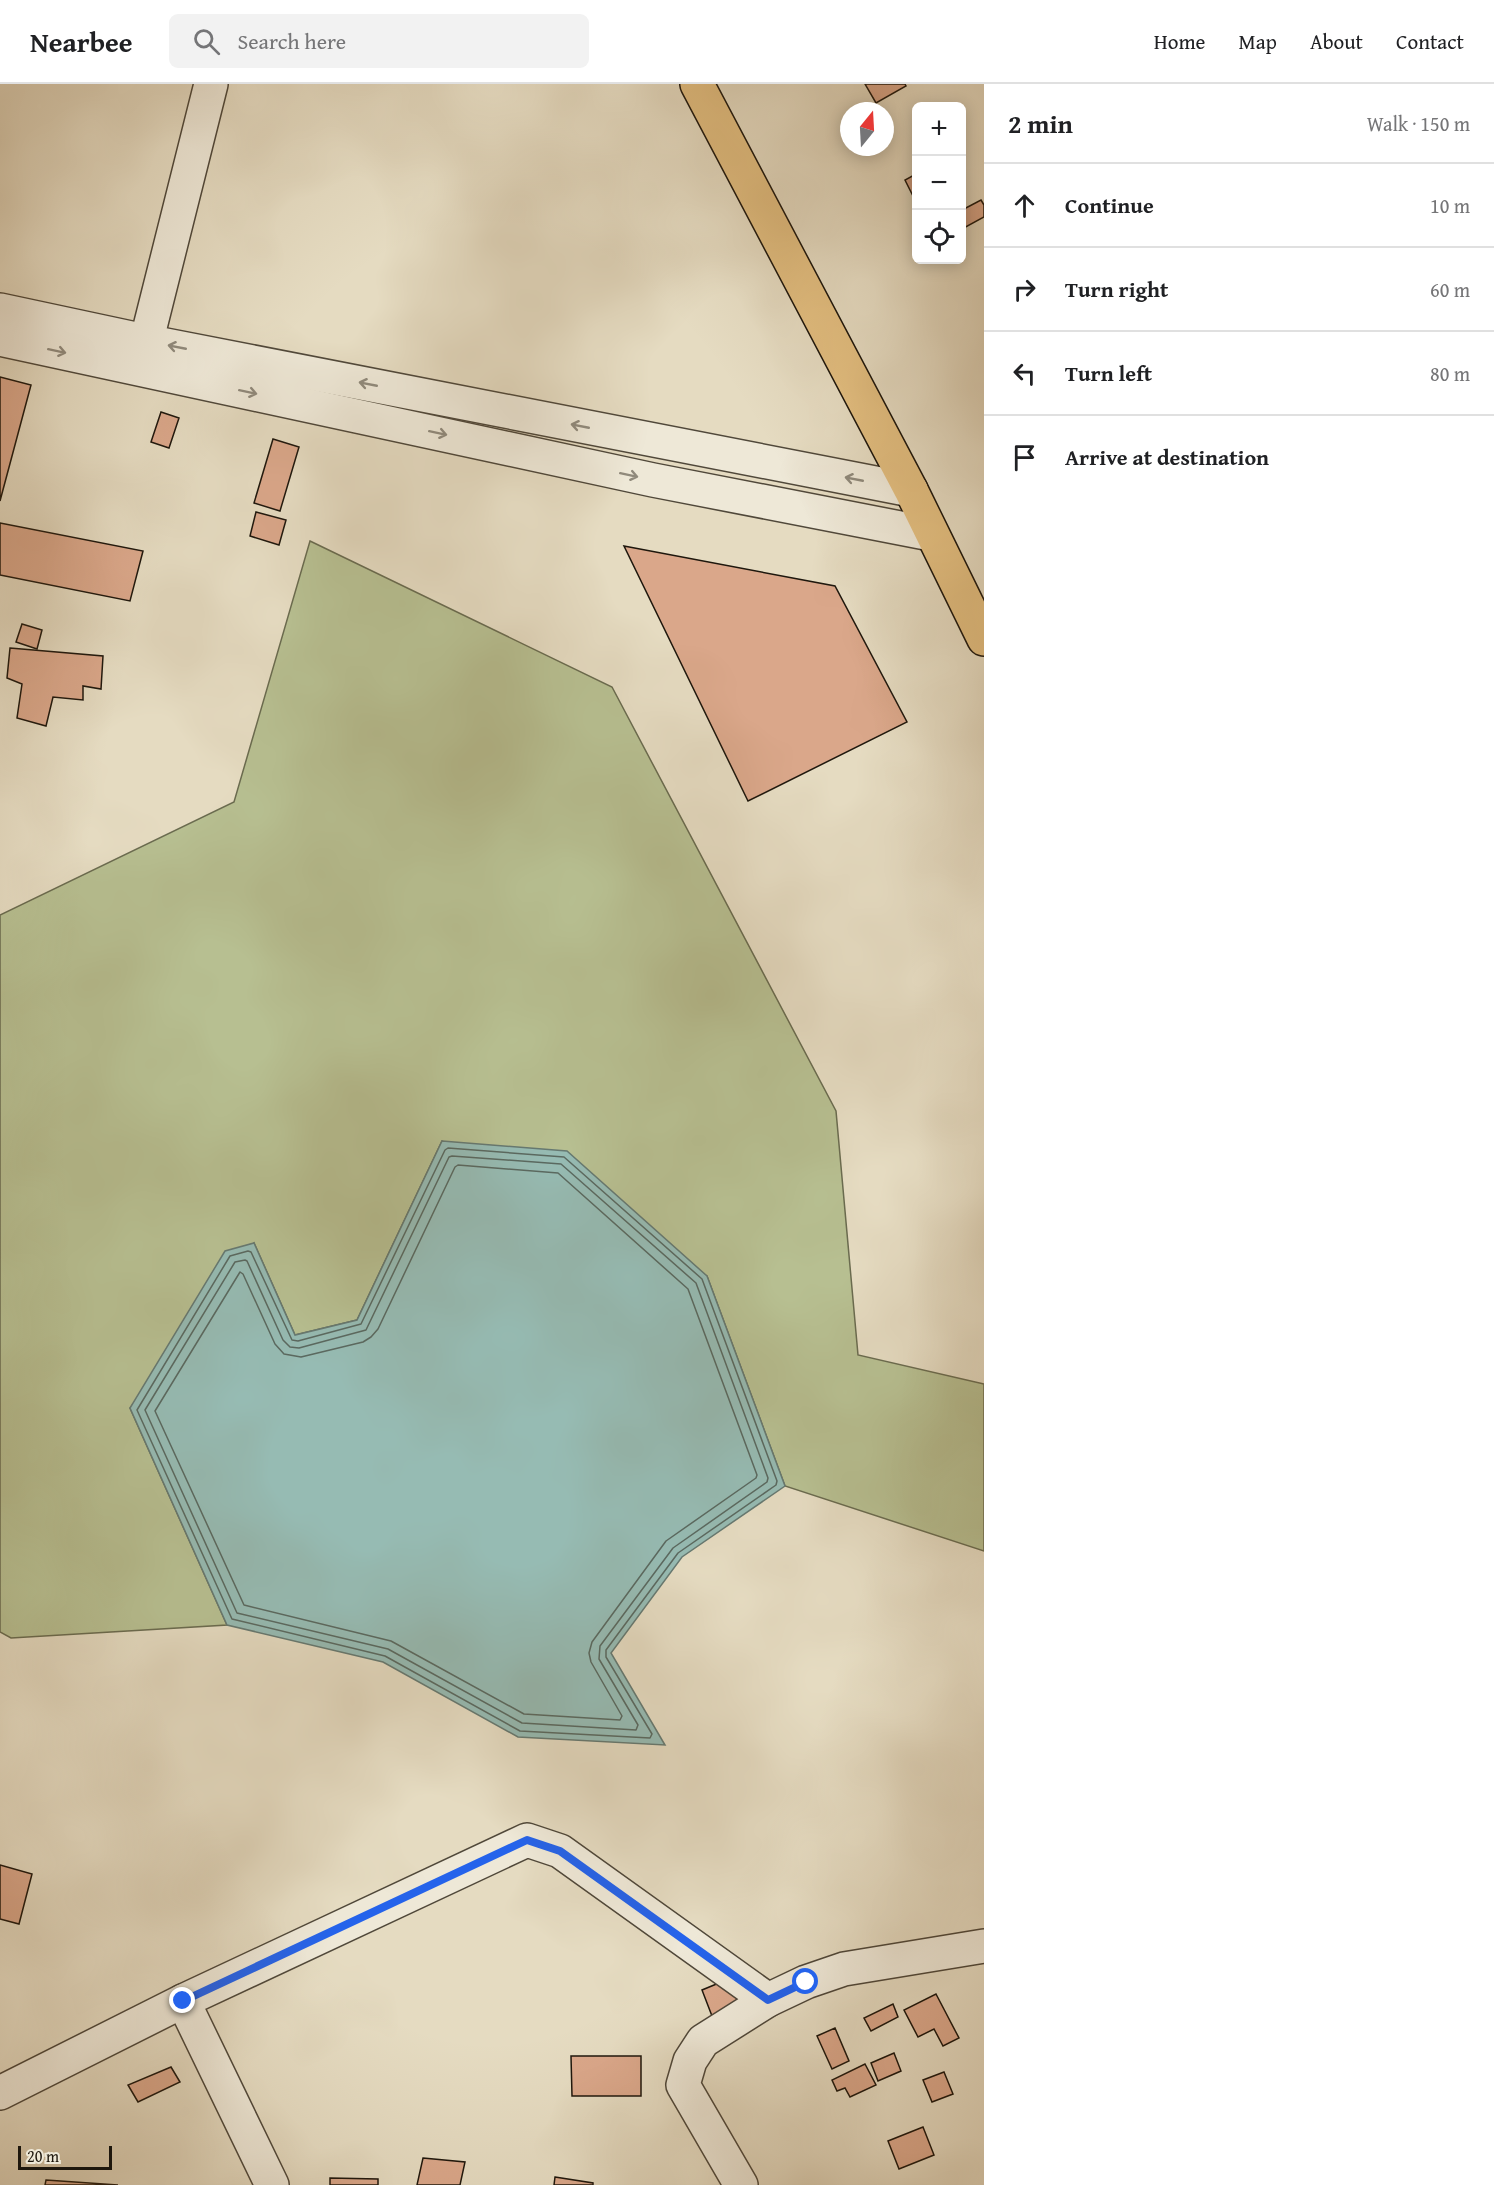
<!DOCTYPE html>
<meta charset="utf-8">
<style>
body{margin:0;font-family:"Gentium Book Plus",serif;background:#f2f2f2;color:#202124}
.controls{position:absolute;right:18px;top:18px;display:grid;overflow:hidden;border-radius:9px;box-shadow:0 3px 15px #0003}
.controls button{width:54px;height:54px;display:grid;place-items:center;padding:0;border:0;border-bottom:2px solid #e0e0e0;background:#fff;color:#202124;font:30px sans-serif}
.compass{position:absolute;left:840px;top:18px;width:54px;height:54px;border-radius:50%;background:#fff;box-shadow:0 3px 15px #0003;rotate:18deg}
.scale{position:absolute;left:18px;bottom:15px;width:94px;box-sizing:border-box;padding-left:6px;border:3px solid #1e170d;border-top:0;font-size:16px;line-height:21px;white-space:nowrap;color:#1e170d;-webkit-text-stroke:4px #eee8d7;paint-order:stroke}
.stop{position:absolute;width:18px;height:18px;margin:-14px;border:4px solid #2563eb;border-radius:50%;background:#fff}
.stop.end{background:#2563eb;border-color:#fff;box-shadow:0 2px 6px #0008}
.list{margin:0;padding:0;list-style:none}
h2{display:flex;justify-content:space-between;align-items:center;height:78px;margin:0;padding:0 24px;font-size:26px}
h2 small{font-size:20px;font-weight:400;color:#757577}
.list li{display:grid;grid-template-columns:39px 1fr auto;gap:18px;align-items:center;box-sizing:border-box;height:84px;padding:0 24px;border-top:2px solid #e0e0e0}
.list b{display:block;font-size:22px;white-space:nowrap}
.list em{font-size:20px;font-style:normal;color:#757577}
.icon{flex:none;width:33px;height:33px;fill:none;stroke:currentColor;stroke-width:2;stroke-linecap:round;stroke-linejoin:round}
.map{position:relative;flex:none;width:984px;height:2101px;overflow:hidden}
header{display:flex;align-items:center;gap:36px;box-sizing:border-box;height:84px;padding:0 30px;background:#fff;border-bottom:2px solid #e0e0e0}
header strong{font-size:28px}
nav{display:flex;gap:33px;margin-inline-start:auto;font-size:21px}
.search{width:420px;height:54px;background:#f2f2f2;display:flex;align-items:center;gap:15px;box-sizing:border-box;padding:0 21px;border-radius:9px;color:#757577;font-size:22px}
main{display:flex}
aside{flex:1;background:#fff}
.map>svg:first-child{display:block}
.green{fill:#b7bf91;stroke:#6a6b4f;stroke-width:1.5}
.water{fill:#96bbb3;stroke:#667971;stroke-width:1.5}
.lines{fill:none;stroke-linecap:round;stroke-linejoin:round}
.shore{stroke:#5a6960;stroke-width:1.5}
.building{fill:#daa78a;stroke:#1e170d;stroke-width:1.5}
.minor-casing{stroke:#50483a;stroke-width:36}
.highway-casing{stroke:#1e170d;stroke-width:36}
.minor{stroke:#eee8d7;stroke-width:33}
.highway{stroke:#e2be80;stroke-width:33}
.oneway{stroke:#908a7c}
.route{stroke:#2563eb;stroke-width:8}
</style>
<header>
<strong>Nearbee</strong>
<div class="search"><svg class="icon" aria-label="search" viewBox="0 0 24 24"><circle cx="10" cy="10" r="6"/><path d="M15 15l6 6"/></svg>Search here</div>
<nav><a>Home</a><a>Map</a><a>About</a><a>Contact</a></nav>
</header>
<main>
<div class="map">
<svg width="984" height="2101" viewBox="0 0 984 2101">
<rect width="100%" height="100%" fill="#e5dbc1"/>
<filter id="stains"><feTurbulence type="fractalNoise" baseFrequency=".00333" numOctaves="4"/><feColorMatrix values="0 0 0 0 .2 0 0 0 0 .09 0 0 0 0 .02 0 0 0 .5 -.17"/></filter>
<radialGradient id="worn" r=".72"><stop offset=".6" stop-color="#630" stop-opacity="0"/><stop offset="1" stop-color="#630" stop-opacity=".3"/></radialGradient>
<!-- green -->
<path class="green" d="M310,457L612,603L836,1027L858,1271L984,1300V1467L785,1402L707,1192L442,1057L357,1236L295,1251L254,1159L130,1324L227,1541L11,1554L0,1548V831L234,718Z"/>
<!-- water -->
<path class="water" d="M442,1057L567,1067L707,1192L785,1402L682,1473L611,1569L665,1661L518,1653L383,1578L227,1541L130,1324L225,1167L254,1159L295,1251L357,1236Z"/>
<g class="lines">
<!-- shore -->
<g class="shore">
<path d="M448,1064L564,1073L702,1195L777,1397L776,1401L678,1469L606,1566V1573L652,1650L650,1654L520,1647L385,1572L232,1535L137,1326L230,1172L248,1167L251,1168L292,1256L298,1257L361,1240L445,1066Z"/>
<path d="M452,1072L561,1080L696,1199L768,1394L767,1398L673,1464L600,1562L599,1575L638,1641L636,1646L522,1639L388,1565L237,1529L145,1326L235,1178L245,1176L247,1177L283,1256L290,1263L299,1264L366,1246L449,1073Z"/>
<path d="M458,1081L558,1089L688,1205L757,1391L756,1394L666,1457L592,1558L589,1569L591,1578L622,1632L620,1636L524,1630L391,1557L244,1521L155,1327L240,1188L243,1190L275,1260L284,1270L301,1273L363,1258L371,1253L378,1245L455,1083Z"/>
</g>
</g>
<!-- building -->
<g class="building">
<path d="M865,0H905L906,2L876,19Z"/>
<path d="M916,90V118L905,96Z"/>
<path d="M981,116L984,121V133L962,145V126Z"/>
<path d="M0,293L31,301L0,417Z"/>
<path d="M161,328L179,334L169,364L151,358Z"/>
<path d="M273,355L299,363L280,427L254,419Z"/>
<path d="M256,428L286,436L279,461L250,452Z"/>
<path d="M0,439L143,467L130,517L0,491Z"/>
<path d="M624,462L835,502L907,638L748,717Z"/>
<path d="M22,540L42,546L37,565L16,558Z"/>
<path d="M10,564L103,572L101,605L83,602V616L53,613L46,642L17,634L22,600L7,594Z"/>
<path d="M0,1781L32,1790L19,1840L0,1835Z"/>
<path d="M731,1894L742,1920L712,1932L702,1906Z"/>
<path d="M936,1910L959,1954L943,1962L934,1945L918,1953L904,1926Z"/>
<path d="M893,1920L898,1933L871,1947L864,1934Z"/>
<path d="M835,1944L849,1977L832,1985L817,1952Z"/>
<path d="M894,1969L901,1987L878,1997L871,1979Z"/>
<path d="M571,1972H641V2012H572Z"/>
<path d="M865,1980L876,2001L850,2013L845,2004L837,2007L832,1996Z"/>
<path d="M171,1983L180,1998L138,2018L128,2001Z"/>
<path d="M944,1988L953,2010L932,2018L923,1996Z"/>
<path d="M923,2043L934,2071L899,2085L888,2057Z"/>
<path d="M423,2074L465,2078L460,2101H417Z"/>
<path d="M555,2093L593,2099V2101H554Z"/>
<path d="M330,2094L378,2095V2101H330Z"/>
<path d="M46,2096L118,2101H45Z"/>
</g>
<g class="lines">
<!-- minor casing -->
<g class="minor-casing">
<g id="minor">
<path d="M0,226L145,257L911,406"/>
<path d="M0,255L653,396L931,450"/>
<path d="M141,279L211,0"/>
<path d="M0,2009L183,1917"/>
<path d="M272,2101L183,1917L527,1756L560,1767L768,1916"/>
<path d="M741,2101L683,2001L690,1977L703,1957L768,1916L806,1898L844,1885L984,1862"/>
</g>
</g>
<!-- highway casing -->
<g class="highway-casing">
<path id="highway" d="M697,0L911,406L984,555"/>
</g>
<!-- minor -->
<use href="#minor" class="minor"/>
<!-- highway -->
<use href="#highway" class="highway"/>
</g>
<!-- one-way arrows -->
<defs><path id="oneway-shaft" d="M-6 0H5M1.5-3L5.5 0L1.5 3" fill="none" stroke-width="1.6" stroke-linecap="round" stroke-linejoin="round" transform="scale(1.5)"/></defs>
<g class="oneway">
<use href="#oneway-shaft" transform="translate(177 263) rotate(-169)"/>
<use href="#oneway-shaft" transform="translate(57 267) rotate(12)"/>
<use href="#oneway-shaft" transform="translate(368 300) rotate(-169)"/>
<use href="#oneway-shaft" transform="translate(248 308) rotate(12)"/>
<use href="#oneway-shaft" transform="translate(580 342) rotate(-169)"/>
<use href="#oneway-shaft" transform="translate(438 349) rotate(12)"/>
<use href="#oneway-shaft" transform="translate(629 391) rotate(12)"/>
<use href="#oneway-shaft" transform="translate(854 395) rotate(-169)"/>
</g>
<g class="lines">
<!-- route -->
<path class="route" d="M183,1917L527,1756L560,1767L768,1916L806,1898"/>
</g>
<rect width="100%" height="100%" filter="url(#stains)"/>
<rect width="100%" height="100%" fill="url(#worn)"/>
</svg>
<div class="controls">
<button>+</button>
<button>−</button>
<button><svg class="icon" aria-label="locate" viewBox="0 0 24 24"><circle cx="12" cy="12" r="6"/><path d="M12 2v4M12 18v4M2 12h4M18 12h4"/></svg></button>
</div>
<svg class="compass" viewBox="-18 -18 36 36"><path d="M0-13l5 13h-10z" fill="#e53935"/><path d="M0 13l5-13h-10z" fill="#757577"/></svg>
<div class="scale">20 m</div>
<div class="stop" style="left:806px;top:1898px"></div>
<div class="stop end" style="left:183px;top:1917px"></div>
</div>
<aside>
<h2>2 min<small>Walk · 150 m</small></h2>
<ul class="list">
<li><svg class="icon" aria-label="ahead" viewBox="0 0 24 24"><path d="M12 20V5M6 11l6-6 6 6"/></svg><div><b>Continue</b></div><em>10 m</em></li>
<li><svg class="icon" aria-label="right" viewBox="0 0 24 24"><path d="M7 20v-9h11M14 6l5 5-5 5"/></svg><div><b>Turn right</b></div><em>60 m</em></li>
<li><svg class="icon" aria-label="left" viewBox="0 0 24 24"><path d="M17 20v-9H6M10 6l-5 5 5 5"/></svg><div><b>Turn left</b></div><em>80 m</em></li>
<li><svg class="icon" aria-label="arrive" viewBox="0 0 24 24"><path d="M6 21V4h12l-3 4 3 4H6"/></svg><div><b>Arrive at destination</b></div></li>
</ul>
</aside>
</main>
